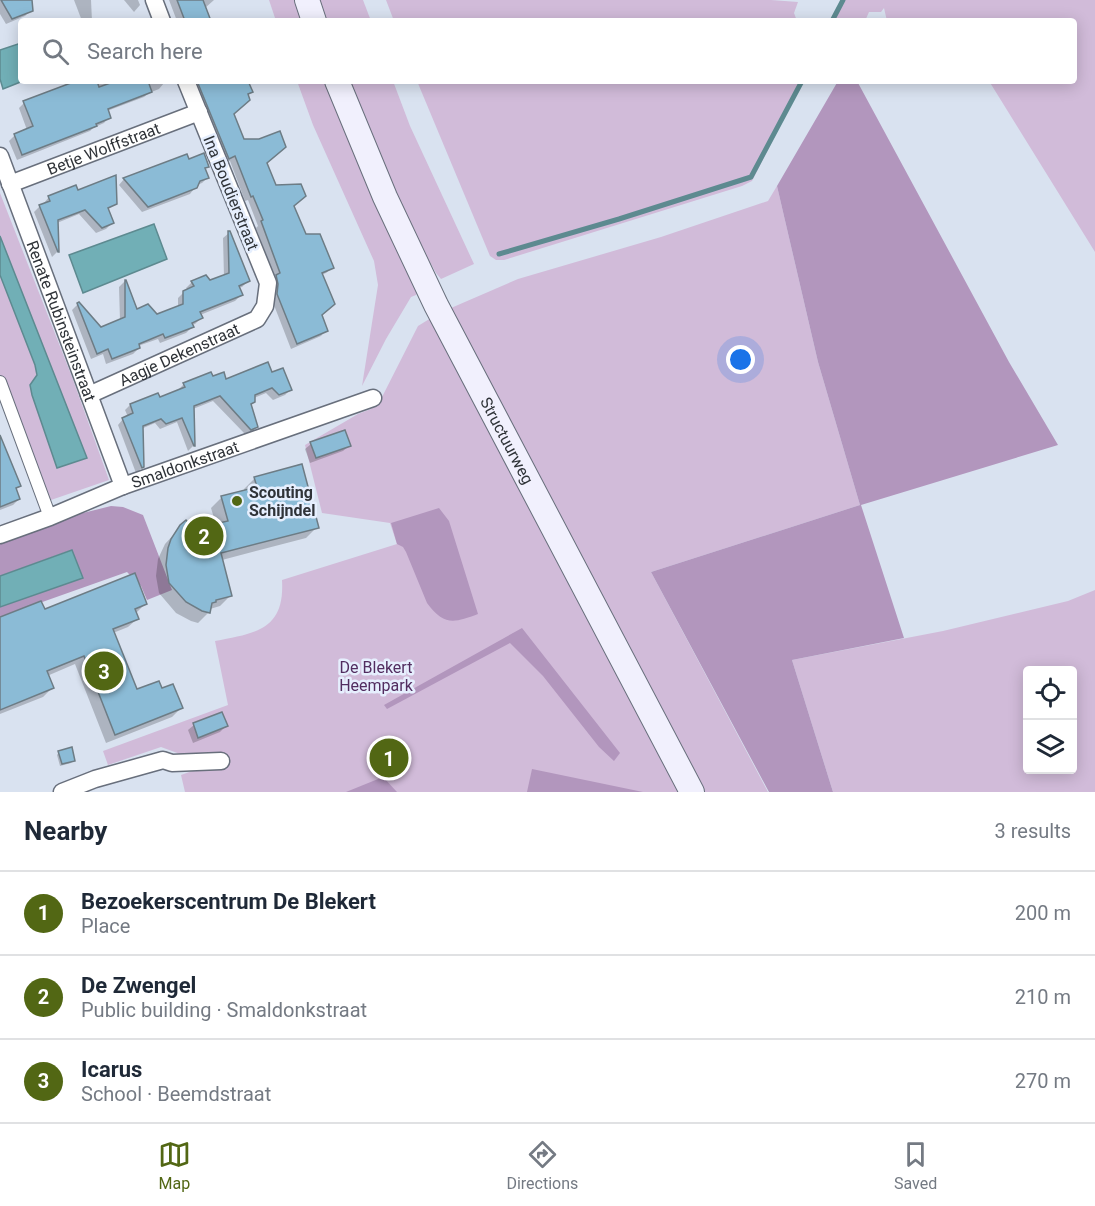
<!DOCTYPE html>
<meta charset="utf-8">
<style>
body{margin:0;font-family:Roboto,sans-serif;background:#f6f6f7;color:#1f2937}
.controls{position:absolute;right:18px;bottom:18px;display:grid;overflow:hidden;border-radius:6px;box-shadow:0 3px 15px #0003}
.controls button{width:54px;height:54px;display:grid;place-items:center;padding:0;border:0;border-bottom:2px solid #e0e1e3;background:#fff;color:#1f2937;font:30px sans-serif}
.you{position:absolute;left:741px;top:360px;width:21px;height:21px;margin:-15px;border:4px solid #fff;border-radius:50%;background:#1a73e8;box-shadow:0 0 0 9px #1a73e833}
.badge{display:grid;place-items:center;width:39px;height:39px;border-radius:50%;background:#526714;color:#fff;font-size:20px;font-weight:700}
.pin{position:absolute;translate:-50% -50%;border:3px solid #fff;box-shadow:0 2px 6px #0006}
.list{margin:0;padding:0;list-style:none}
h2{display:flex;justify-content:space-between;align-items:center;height:78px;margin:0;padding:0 24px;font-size:26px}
h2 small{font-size:20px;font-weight:400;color:#747a83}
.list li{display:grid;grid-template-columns:39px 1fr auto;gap:18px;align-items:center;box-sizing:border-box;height:84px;padding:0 24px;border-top:2px solid #e0e1e3}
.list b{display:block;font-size:22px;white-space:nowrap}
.list p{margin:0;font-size:20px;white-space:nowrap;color:#747a83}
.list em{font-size:20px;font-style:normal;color:#747a83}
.icon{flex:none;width:33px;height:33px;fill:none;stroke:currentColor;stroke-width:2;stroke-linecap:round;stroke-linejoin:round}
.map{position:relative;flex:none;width:1095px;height:792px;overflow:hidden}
.search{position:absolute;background:#fff;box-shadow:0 3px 15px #0003;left:18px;right:18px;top:18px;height:66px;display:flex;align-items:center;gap:15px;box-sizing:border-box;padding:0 21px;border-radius:6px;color:#747a83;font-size:22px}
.sheet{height:330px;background:#fff}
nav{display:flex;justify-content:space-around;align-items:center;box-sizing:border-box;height:84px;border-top:2px solid #e0e1e3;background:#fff;font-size:16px;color:#747a83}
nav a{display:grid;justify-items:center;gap:3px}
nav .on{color:#526714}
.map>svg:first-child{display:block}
.green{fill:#d1bbd9;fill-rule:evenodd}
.forest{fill:#b296bd}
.water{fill:#71afb6;stroke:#5d8a90;stroke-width:1.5}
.shadow{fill:#0003}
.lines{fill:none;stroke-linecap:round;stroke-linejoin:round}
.stream{stroke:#5d8a90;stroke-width:5}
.building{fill:#8bbbd6;stroke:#6d7c85;stroke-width:1.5}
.pedestrian-casing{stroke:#686f7c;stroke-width:14}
.minor-casing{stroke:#686f7c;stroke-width:19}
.secondary-casing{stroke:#686f7c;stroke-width:26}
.pedestrian{stroke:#fff;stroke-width:12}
.minor{stroke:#fff;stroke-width:16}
.secondary{stroke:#f1f0fd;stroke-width:24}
.poi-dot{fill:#526714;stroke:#e6effe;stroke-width:2}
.labels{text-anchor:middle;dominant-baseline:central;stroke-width:5;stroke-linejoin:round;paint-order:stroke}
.street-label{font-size:16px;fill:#2f3338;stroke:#e6effe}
.poi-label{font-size:16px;font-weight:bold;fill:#2f3338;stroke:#e6effe;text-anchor:start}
.park-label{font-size:16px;fill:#522d60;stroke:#e6effe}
</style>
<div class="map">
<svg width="1095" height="792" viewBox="0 0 1095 792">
<rect width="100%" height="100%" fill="#d9e2f0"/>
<!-- green -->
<g class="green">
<path d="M269,0H294L301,21H276Z"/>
<path d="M317,0H363L371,21H325Z"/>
<path d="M386,0H771L798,2L794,13L797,21H394Z"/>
<path d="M844,0H1095V252L989,81H1074V21H887L884,8L881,12H869L865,21H833Z"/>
<path d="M297,81H325L347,136L418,291L416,295L411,297L386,339L362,386L378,285L374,261L313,125Z"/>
<path d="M349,81H393L410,126L474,264L441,279L436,273L413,231Z"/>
<path d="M417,81H803L752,181L742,186L504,260H496L490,256Z"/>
<path d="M777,186L818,362L860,505L651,572L768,792H705L575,548L451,308L518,279L661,237L768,201Z"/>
<path d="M0,193L72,377L109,480L51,500L0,382V275L35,365L37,375L30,385L32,395L57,468L87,458L0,236Z"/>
<path d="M431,318L680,792H185L181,775L220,761L209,753L180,754L161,747L108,765L103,751L228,705L215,641C256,633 285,630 282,580L397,544L390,523L322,513L305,445L358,414L371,409L381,399L418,326Z"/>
<path d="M1095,590V792H833L792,660L943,631L1068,601ZM1028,670H1072V770H1028Z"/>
</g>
<!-- forest -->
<g class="forest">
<path d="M838,81H857L1009,362L1058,445L861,505L904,638L792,660L833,792H769L651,572L860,505L818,362L777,186Z"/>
<path d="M111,506L123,507L143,515L172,590L147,600L141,586L127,572L0,617V607L82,577L71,550L0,576V543L75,515Z"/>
<path d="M439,508L449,521L478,614C454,623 444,626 427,603L406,552L403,547L397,544L391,523Z"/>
<path d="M522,628L620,753L614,761L599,747L543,676L510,643L387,709L384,705Z"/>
<path d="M532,769L643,792H527Z"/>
<path d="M383,777L397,792H346Z"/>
</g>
<!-- water -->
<g class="water">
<path d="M21,43V81H23L3,89L0,79V50Z"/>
<path d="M154,224L167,259L83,293L69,255Z"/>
<path d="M0,236L87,458L57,468L32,395L30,385L37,375L35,365L0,275Z"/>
<path d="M72,550L83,578L0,607V576Z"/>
</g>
<!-- shadow -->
<g class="shadow">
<path d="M0,0H30L31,10L25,16L6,24L0,14Z"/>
<path d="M74,0H91L92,21H82Z"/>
<path d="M124,0H138L140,5L134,12Z"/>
<path d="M169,0H214L205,8L210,21H177Z"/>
<path d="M79,81H164V83L159,89L149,93L144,97L107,111L109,117L104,123L93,128L90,131L17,160L9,141L15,135L27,130L19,108L24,103Z"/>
<path d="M189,81H233V114L243,141L266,164L275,186L292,206L305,236L332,268L326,273L321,275L320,315L326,330L321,336L291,349L272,300L275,278L256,228L258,226L248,200L245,201L230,161L223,164Z"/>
<path d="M188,161L208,166L204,170L207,178L202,183L197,185L190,194L142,212L119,185L124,179Z"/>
<path d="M78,192L115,204L107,210L112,223L106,229L96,233L79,214L57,223L58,251L52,257L34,212L40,206L44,205V203L49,197Z"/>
<path d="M229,233L248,281L242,287L238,288L241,295L235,301L200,315L201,318L195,324L191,325L192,327L186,333L160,343L158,339L138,346L139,348L133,354L106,364L103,354L91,359L72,310L78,304L100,329L120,321L119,287L125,281L137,310L156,316L178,307V298L184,292L188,290L186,288L192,282H210L224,277L223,238Z"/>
<path d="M210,374L212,378L225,381L271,374L290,390L285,395L273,400L266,393L254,398V401L250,405L256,427L251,433L245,434L213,401L193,409L194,445L188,451L177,422L160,429L155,423L141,429L143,467L136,473L118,425L123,419L128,417L125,410L130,405L159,399L179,391L178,390L184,384Z"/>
<path d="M0,437L19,486L15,490L19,499L13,505L0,510Z"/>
<path d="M311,444L349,446L343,451L310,463L305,449Z"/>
<path d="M255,478L317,527L306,538L222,560L231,595L220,606L210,609L209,612L198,623L191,621L176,613L159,593L156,576L158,559L165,544L176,532L191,529L196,530L216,525L211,508L222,497L245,492L244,489Z"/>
<path d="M145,604L136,613L137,619L128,627L113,633L136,691L161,690L181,708L172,717L106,743L75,664L47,676L52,688L43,697L0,714V619L44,611Z"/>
<path d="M221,714L226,726L220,732L193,743L188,730L194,725Z"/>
<path d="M59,752L73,760L71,763L60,766L57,755Z"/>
</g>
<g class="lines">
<!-- stream -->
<g class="stream">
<path d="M832,21L843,0"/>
<path d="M499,254L619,219L751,177L802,81"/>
</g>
</g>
<!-- building -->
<g class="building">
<path d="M1,0H32L33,11L12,19Z"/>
<path d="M177,0H203L211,21H185Z"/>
<path d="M76,81H97L99,87L116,81H148L152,92L108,109L111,118L96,124L97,126L22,155L14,134L33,126L23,101Z"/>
<path d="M197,81H248L253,92L248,94L250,100L234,114L244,139H259L280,131L286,147L267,163L276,185L301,184L306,196L294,206L306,234H320L334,268L322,273L335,304L322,315L328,331L297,344L277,294L278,284L276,275L280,273L261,221L263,220L253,196L251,197L235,156L229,159Z"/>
<path d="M204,153L209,167L205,168L209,178L200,181L197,188L148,207L123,178L187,154L189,159Z"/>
<path d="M116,175L117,204L108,208L114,223L102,228L85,210L58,220L59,252H58L39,205L50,201L48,196L76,185L78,190Z"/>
<path d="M228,231H230L250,281L239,286L243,295L200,312L203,318L192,323L194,327L165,338L163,334L139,344L140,348L112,359L108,349L97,354L77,303L79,302L101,327L125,317V280H126L137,309L148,304L157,314L183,304V291L194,286L191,281L206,275L210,280L229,273Z"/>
<path d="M268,362L272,372L283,368L292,390L279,395L272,388L255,395V402L251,404L258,427L251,430L220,396L194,406L195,446H194L182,418L166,424L161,419L143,426L144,467L142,468L122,418L133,413L130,404L158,393L160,397L185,387L183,383L211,372L213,376L224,372L226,379Z"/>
<path d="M345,430L351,446L316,458L310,442Z"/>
<path d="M0,435L21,486L16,488L20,499L0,507Z"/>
<path d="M302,464L319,528L221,553L232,596L216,600V602L212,603L210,613L202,611L186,602L169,583L166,565L168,548L171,539L180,525L186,520L192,527L196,526L197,528L228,521L221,496L257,487L254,477Z"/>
<path d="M135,573L147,604L135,609L139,619L113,629L137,689L159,681L162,688L173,684L183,708L115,735L84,656L47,671L54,688L0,710V617L41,601L45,609Z"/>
<path d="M222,712L228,726L198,738L193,723Z"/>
<path d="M72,747L75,761L62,764L58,751Z"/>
</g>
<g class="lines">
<!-- pedestrian casing -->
<g class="pedestrian-casing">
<path id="pedestrian" d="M0,382L50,517"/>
</g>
<!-- minor casing -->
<g class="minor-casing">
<g id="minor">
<path d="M154,0L162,21"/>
<path id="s1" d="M0,156L123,486"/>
<path id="s2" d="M10,184L199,112"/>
<path id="s3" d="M89,395L257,319L265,306L268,283L186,81"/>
<path id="s4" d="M0,535L50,517L123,486L373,398"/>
<path d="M62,792L95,779L163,760L172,763L221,761"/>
</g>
</g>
<!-- secondary casing -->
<g class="secondary-casing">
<g id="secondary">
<path d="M307,0L314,21"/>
<path id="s5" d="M337,81L385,197L436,305L692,792"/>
</g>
</g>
<!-- pedestrian -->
<use href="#pedestrian" class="pedestrian"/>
<!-- minor -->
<use href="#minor" class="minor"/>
<!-- secondary -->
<use href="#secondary" class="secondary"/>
</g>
<!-- markers -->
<circle class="poi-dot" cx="237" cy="501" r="6"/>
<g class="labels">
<!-- street labels -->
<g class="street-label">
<text stroke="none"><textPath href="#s2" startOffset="100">Betje Wolffstraat</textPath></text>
<text transform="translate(231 193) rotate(68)">Ina Boudierstraat</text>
<text stroke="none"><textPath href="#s1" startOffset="176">Renate Rubinsteinstraat</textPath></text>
<text stroke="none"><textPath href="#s3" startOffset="99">Aagje Dekenstraat</textPath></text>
<text stroke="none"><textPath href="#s5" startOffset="398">Structuurweg</textPath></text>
<text stroke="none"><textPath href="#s4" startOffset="198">Smaldonkstraat</textPath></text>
</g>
<!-- poi labels -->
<g class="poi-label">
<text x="249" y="492">Scouting<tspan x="249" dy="18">Schijndel</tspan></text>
</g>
<!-- park labels -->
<g class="park-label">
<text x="376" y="667">De Blekert<tspan x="376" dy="18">Heempark</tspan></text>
</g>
</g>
</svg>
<div class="controls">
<button><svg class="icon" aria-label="locate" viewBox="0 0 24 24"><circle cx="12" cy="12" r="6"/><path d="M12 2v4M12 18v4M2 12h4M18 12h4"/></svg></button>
<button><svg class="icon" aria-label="layers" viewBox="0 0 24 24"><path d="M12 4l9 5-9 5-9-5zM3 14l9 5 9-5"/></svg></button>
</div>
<div class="you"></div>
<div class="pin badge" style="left:389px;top:758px">1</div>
<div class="pin badge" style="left:204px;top:536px">2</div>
<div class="pin badge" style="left:104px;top:671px">3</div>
<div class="search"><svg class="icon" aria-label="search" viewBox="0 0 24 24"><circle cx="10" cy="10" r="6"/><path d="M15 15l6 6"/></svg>Search here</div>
</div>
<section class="sheet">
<h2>Nearby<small>3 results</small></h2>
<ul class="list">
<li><span class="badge">1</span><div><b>Bezoekerscentrum De Blekert</b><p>Place</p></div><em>200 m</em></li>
<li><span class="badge">2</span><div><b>De Zwengel</b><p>Public building · Smaldonkstraat</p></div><em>210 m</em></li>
<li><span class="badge">3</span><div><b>Icarus</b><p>School · Beemdstraat</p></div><em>270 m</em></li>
</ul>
</section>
<nav>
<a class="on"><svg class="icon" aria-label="map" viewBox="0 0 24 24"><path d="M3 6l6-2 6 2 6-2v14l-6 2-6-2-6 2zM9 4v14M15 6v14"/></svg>Map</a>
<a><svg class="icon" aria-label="directions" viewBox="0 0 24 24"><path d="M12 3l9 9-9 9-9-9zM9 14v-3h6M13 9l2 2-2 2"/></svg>Directions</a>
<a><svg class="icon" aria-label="saved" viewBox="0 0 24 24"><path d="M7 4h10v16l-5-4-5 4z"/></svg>Saved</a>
</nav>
